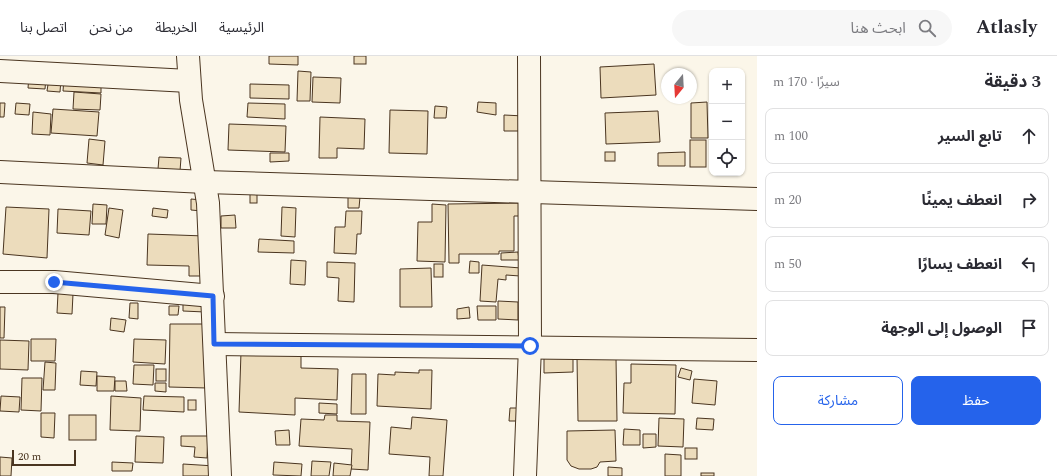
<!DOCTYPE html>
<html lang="ar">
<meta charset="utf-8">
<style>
body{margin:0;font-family:Spectral,"Noto Sans Arabic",serif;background:#f7f7f7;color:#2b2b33;direction:rtl}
.controls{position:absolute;right:12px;top:12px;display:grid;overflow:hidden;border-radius:8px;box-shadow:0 1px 3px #0004}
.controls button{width:36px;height:36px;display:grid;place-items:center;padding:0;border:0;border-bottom:1px solid #e1e1e2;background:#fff;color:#2b2b33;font:20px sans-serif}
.compass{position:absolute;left:661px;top:12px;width:36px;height:36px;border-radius:50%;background:#fff;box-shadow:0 1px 3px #0004;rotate:198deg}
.scale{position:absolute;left:12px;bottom:10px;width:64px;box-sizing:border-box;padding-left:4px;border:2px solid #4a3520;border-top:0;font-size:11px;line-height:14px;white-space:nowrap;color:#4a3520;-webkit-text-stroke:3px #fbf6e9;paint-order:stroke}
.stop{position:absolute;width:12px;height:12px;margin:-9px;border:3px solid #2563eb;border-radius:50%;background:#fff}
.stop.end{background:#2563eb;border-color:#fff;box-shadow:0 1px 4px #0008}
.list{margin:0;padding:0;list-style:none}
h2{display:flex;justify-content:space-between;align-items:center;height:52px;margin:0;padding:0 16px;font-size:17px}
h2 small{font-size:13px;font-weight:400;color:#7c7c81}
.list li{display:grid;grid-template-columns:26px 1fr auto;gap:12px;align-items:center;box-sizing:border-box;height:56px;margin:0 8px 8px;padding:0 8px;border:1px solid #e1e1e2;border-radius:8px}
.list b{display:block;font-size:15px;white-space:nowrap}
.list em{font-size:13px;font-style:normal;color:#7c7c81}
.actions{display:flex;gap:8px;padding:12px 16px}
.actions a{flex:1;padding:9px 0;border:1px solid #2563eb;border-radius:8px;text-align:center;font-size:14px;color:#2563eb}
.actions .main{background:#2563eb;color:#fff}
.icon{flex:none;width:22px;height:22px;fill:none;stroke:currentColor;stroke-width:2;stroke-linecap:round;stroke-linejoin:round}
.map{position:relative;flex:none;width:757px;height:420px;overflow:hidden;direction:ltr}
header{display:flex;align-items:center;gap:24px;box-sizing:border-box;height:56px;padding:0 20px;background:#fff;border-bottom:1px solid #e1e1e2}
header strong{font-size:19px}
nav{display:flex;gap:22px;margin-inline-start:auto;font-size:14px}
.search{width:280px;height:36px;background:#f7f7f7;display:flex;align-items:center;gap:10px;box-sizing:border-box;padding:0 14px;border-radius:22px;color:#7c7c81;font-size:15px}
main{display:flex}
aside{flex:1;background:#fff}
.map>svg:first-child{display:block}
.building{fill:#ecdcbc;stroke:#4a3520}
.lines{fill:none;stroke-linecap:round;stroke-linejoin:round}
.minor-casing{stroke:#4a3520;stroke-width:24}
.minor{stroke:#fbf6e9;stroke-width:22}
.route{stroke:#2563eb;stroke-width:5}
</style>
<header>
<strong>Atlasly</strong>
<div class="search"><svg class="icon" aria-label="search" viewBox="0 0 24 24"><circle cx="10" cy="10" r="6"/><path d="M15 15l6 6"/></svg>ابحث هنا</div>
<nav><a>الرئيسية</a><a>الخريطة</a><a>من نحن</a><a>اتصل بنا</a></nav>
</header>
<main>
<aside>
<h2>3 دقيقة<small>سيرًا · 170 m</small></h2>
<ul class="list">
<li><svg class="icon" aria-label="ahead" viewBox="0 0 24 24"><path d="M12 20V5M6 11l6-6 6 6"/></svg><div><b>تابع السير</b></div><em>100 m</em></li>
<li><svg class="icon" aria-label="right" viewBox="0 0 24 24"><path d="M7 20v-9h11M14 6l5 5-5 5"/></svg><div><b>انعطف يمينًا</b></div><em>20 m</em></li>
<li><svg class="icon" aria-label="left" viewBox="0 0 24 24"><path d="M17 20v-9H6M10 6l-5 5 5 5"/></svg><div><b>انعطف يسارًا</b></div><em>50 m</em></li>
<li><svg class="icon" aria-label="arrive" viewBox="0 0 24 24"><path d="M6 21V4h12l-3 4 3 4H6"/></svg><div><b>الوصول إلى الوجهة</b></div></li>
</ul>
<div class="actions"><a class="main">حفظ</a><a>مشاركة</a></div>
</aside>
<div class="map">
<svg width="757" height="420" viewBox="0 0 757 420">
<rect width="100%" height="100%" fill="#fbf6e9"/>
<!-- building -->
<g class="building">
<path d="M269,0H298V9L269,8Z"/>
<rect x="354" y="0" width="12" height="8"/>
<path d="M654,8L656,39L601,42L600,11Z"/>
<path d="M298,15L311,16L310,45H297Z"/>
<path d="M29,20L46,21L45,33L28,32Z"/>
<path d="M313,21L341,22L340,47L312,46Z"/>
<path d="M49,22L61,23L60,36L47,35Z"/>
<path d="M64,22L101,25V37L63,35Z"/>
<path d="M250,28L289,29V43L250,42Z"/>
<path d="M74,36L101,38L100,54L73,53Z"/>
<path d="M478,46L496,47V59L477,56Z"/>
<path d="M707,46L708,82H691V47Z"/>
<path d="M0,47H5L4,61H0Z"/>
<path d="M16,47L30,48L29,59L15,58Z"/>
<path d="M248,47L285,48V63L247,61Z"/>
<path d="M435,50L447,51L446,62H434Z"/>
<path d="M53,53L99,56L97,80L51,77Z"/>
<path d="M390,54L428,55L427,98L389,97Z"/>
<path d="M658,55L660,86L606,88L605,57Z"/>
<path d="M33,56L51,58L50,79L32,78Z"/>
<path d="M504,59L524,60V75H504Z"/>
<path d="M320,61L365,63L364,93L337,92V102H319Z"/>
<path d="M229,68L286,70L285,96L228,94Z"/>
<path d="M89,83L105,85L103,109L87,107Z"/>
<rect x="690" y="84" width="16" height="27"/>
<rect x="605" y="96" width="10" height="9"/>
<path d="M685,96V110H658V97Z"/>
<path d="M270,97H289V105L270,106Z"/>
<path d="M159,101L181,102L180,115L158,113Z"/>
<rect x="250" y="136" width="7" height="11"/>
<path d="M348,140L360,141L359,152H348Z"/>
<path d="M191,143L202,144V155L191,154Z"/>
<path d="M523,147V160H514V195H499V198H459V207H449L448,148Z"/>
<path d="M93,148L107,149L106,168H92Z"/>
<path d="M432,148L446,149L445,206L417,205L418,166H432Z"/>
<path d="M6,151L49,153L47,202L3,198Z"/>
<path d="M282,151L296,152L295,181L281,180Z"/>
<path d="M109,152L123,154L119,182L105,179Z"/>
<path d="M153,152L168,154L167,162L152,160Z"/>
<path d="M58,153L91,155L89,179L57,177Z"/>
<path d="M346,155H362L361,178H357L356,198L334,197L335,171H345Z"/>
<path d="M235,159L236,172H221V160Z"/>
<path d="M148,178L205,180V220H189V210L147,209Z"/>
<path d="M259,183L294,185V197L258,196Z"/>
<path d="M518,196L519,204H501V197Z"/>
<path d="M291,204L306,205L305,229L290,228Z"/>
<path d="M470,205L479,206V217H469Z"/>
<path d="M327,206L355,207L354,246L338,245L339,222L327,221Z"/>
<rect x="434" y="208" width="9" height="13"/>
<path d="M482,209L521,212L520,220L506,219V224L498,223L496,246L480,245Z"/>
<path d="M431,212L432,251H400V213Z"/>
<path d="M58,237L73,238L72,258L57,257Z"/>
<path d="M183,244L205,245V256L183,255Z"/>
<path d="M498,245L518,246V264L498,263Z"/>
<path d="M130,247H138V263L129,262Z"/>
<path d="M169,250H179L178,259H169Z"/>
<path d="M477,250H496V264H478Z"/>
<path d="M0,251H5L4,282H0Z"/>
<path d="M469,251L470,262L457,263V253Z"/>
<path d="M111,262L126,264L124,276L110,274Z"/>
<path d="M170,268H207V332L169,331Z"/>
<path d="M31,283H56L55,305H31Z"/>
<path d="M134,283L166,284L165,308L133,306Z"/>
<path d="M0,284L29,285L28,314L0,313Z"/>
<path d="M241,296L301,299V312L338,313L337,344L295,342V359L239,356Z"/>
<path d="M573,300V316L544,317V301Z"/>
<path d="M577,302H616L617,365H578Z"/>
<path d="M45,306L56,307L55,334H43Z"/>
<path d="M631,308L676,309L675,358L623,357L624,327H631Z"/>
<path d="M134,309H154L153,329L133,328Z"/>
<path d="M681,312L692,315L690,324L678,321Z"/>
<rect x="156" y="313" width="10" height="12"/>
<path d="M419,314H432L431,353L377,350L378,318L395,319V316L419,317Z"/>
<path d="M81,315L97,316L96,330L80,329Z"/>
<path d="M352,318H366V358H351Z"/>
<path d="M97,320L115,321L114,335H97Z"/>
<path d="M22,322H42L41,355L21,354Z"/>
<path d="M694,323L717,325L715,349L692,347Z"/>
<path d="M115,325H126L127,335H115Z"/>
<path d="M155,327H166V336L155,335Z"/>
<path d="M1,340L20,341L19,356L0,355Z"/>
<path d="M111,340L141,342L140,375L110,374Z"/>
<path d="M144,340L184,341V356L143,354Z"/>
<rect x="188" y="344" width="8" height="10"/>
<path d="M319,347L337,348V358L319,357Z"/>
<path d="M510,352H524L523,365H509Z"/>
<path d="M41,357H55L54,382L41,381Z"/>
<rect x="69" y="359" width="27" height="25"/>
<path d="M325,359H337V365L370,366L368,414L351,413L352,393L299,390L301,363L324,364Z"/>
<path d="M412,361L447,364L443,420H429L430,401L389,398L391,371L411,373Z"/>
<path d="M659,362L684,363L683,391L658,390Z"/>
<path d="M697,362L714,363L713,374L696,373Z"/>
<path d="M624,373L640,374V389H623Z"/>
<path d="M289,374L290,389H276L275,375Z"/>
<path d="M615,374L616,405L600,406L597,411L591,413H579L571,410L567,404V375Z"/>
<path d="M643,378H656V391L643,392Z"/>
<path d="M136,380L164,381L163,407L135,406Z"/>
<path d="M181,380H208L207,402L194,401L195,391L181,390Z"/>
<rect x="685" y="392" width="12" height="11"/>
<path d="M665,398L681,399V420H665Z"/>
<path d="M0,401L12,402L11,420H0Z"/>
<path d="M312,405L331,406L329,420H311Z"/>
<path d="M112,406L133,407L132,415H112Z"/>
<path d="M274,406L302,408L301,420L273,419Z"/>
<path d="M334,407L352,409L350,420H333Z"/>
<path d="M183,408L215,410V420H183Z"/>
<path d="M608,411L622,412V420H608Z"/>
<rect x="701" y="417" width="13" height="3"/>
</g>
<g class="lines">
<!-- minor casing -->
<g class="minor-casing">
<g id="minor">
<path d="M188,0L191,44L208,147L220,420"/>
<path d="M0,15L189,25"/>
<path d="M0,116L205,126L757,143"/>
<path d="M0,226H54L213,240"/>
<path d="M215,288L757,294"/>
<path d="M525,420L530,290L529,0"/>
</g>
</g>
<!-- minor -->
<use href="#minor" class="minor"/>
</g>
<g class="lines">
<!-- route -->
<path class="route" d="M54,226L213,240L214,288L530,290"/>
</g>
</svg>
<div class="controls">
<button>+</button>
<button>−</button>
<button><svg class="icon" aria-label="locate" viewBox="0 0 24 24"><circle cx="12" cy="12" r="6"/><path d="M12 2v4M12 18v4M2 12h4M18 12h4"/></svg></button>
</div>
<svg class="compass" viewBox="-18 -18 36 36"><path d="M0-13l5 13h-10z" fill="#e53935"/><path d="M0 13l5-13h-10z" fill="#7c7c81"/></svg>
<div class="scale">20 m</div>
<div class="stop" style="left:530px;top:290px"></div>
<div class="stop end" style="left:54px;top:226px"></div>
</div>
</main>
